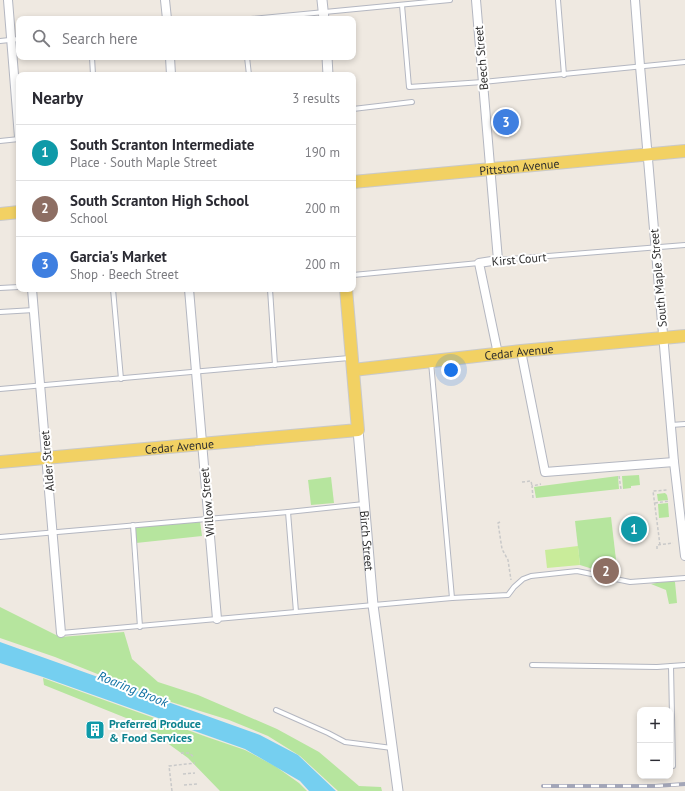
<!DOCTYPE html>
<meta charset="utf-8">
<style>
body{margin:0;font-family:"PT Sans",sans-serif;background:#f7f7f7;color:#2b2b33}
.controls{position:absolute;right:12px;bottom:12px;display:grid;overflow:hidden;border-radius:8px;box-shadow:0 2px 6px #0003}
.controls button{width:36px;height:36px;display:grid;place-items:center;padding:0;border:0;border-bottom:1px solid #e1e1e2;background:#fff;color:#2b2b33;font:20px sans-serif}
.you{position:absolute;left:451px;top:370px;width:14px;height:14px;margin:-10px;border:3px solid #fff;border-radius:50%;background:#1a73e8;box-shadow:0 0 0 6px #1a73e833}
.badge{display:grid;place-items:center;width:26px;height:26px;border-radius:50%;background:#4264fb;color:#fff;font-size:13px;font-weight:700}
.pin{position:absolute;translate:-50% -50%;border:2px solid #fff;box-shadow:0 1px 4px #0006}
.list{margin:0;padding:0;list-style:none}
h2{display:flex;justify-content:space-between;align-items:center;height:52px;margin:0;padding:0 16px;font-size:17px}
h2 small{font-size:13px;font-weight:400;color:#7c7c81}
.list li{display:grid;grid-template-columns:26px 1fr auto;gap:12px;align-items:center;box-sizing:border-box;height:56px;padding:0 16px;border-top:1px solid #e1e1e2}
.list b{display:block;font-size:15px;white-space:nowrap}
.list p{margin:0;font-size:13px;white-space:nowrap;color:#7c7c81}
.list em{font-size:13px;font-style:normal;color:#7c7c81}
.icon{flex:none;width:22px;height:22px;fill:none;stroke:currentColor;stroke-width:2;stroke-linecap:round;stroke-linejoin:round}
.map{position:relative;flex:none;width:685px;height:791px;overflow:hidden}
.search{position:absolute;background:#fff;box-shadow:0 2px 6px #0003;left:16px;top:16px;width:340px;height:44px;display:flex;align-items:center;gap:10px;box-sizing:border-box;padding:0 14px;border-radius:8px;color:#7c7c81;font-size:15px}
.panel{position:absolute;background:#fff;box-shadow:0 2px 6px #0003;left:16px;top:72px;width:340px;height:220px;border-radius:8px}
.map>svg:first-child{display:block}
.green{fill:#b6e59e}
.pitch{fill:#c9ec9a}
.water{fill:#75cff0}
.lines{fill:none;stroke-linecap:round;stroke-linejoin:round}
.service-casing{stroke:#b4b7c1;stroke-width:6}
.minor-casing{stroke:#b4b7c1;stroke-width:10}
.tertiary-casing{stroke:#b4b7c1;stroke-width:11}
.primary-casing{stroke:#c9c9c9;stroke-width:14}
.path{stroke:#c9c9c9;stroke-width:1.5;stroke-dasharray:3 2;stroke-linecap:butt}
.service{stroke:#fff;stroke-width:4}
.minor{stroke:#fff;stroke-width:8}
.tertiary{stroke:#fff;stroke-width:9}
.primary{stroke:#f2d163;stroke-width:12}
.rail-casing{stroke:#a3a6b8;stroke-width:4}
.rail{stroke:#fff;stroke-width:2.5;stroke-dasharray:8;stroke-linecap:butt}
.labels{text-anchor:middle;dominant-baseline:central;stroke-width:4;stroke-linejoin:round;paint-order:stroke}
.street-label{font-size:12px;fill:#2e2e2e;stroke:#fff}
.culture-label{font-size:12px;font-weight:bold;fill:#0d838f;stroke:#fff;text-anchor:start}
.water-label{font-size:13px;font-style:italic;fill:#0d6fa3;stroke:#fff}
</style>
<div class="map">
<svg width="685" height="791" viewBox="0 0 685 791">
<rect width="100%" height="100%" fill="#efe9e1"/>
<!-- green -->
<g class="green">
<path d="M639,475L640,485L631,486V488L623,489L622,476Z"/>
<path d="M618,476L619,489L536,498L534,487Z"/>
<path d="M331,477L334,503L311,505L308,480Z"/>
<path d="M665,493L667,495L668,500L658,501L657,494Z"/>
<path d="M668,503L669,517L659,518L658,504Z"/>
<path d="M611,517L618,577L580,565L575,521Z"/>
<path d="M200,521L202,536L136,543L135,527Z"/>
<path d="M672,580L675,582L677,603L669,604L666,590L651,584Z"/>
<path d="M0,607L60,637L124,632L132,659L158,682L198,695L277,729L319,752L359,786L381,787L382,791H338L300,756L268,736L229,720L155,697L55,657L0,638Z"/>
<path d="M43,678L207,737L245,750L275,766L299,783L307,791H220L188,758L141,724L44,685Z"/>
</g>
<!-- pitch -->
<path class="pitch" d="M578,546L580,565L547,568L545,550Z"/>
<!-- water -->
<path class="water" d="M0,642L260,735L298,755L336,791H309L300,781L245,749L43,677L0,663Z"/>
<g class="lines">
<!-- service casing -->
<g class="service-casing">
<g id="service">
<path d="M558,0L564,75"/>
<path d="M402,5L409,87L483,82L685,62"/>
<path d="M251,19L450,0"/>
<path d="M0,41L19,39"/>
<path d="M92,57L93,75"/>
<path d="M247,57L249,75"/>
<path d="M353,109L412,102"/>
<path d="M0,141L19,139"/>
<path d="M498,260L685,245"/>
<path d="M353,275L479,263"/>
<path d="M0,288L19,287"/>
<path d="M113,289L121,379"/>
<path d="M270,289L275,365"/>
<path d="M0,312L34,310"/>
<path d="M431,362L452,598"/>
<path d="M0,389L349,358"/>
<path d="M671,425L685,424"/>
<path d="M288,512L296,612"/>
<path d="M133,525L140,627"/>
<path d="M0,537L288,512L364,504"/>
<path d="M61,633L452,598L508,595L514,587L523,579L531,576L577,571L630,582L685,578"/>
<path d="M532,665L657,667L685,665"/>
<path d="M671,666L673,766"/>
<path d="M276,710L328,733L345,742L392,748"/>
</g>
</g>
<!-- minor casing -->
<g class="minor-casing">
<g id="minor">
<path d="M8,0L19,137"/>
<path d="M165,0L167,19"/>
<path d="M476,0L498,260L479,263L498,354"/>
<path d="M635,0L640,66L674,462L685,556"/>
<path d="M170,57L171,75"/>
<path d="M32,289L61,633"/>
<path d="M189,289L217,619"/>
<path d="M521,351L545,472L674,462"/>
</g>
</g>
<!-- tertiary casing -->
<g class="tertiary-casing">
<g id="tertiary">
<path d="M322,0L324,19"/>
<path d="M327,57L328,75"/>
<path id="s1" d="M358,430L373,605L398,791"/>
</g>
</g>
<!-- primary casing -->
<g class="primary-casing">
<g id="primary">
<path id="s2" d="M353,182L685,151"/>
<path d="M0,214L19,212"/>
<path id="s3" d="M353,370L521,351L685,336"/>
<path id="s4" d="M0,462L358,430L346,289"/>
</g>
</g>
<!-- path -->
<g class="path">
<path d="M619,476L621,489"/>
<path d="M522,482L531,481L532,486"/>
<path d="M533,498L532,486L541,484"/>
<path d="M655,503L669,501"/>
<path d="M500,522L498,523L502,549L508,560L511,580"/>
<path d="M660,545L653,491L668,490"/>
<path d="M657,549V545L673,543"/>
<path d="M181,753H189L194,757"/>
<path d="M183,774L195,773"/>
<path d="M184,785L197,784"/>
<path d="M172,791L169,766L195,763"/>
</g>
<!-- service -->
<use href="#service" class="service"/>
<!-- minor -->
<use href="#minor" class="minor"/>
<!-- tertiary -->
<use href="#tertiary" class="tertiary"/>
<!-- primary -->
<use href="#primary" class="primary"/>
<!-- rail casing -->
<g class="rail-casing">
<path id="rail" d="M543,786H655L685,784"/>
</g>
<!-- rail -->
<use href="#rail" class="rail"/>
</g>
<!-- icons -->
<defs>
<g id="building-square" transform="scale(1)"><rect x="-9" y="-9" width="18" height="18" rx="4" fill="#0f9aa8" stroke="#fff"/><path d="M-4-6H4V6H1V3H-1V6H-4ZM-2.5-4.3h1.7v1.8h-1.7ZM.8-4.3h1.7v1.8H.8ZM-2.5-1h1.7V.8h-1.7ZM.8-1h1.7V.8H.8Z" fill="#fff"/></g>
</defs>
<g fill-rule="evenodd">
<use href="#building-square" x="95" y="730"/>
</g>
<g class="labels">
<!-- street labels -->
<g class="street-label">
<text transform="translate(481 58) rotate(-95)">Beech Street</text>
<text stroke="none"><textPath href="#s2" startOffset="167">Pittston Avenue</textPath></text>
<text transform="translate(519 259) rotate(-5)">Kirst Court</text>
<text transform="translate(658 278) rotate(-95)">South Maple Street</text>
<text stroke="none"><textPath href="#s3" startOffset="167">Cedar Avenue</textPath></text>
<text stroke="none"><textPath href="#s4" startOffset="180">Cedar Avenue</textPath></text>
<text transform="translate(47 461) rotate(-95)">Alder Street</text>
<text transform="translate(207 502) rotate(-95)">Willow Street</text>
<text stroke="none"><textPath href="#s1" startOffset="111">Birch Street</textPath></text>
</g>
<!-- culture labels -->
<g class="culture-label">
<text x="109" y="723">Preferred Produce<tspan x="109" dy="14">&amp; Food Services</tspan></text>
</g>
<!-- water labels -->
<g class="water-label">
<text transform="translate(133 689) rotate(22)">Roaring Brook</text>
</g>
</g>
</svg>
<div class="controls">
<button>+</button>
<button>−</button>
</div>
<div class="you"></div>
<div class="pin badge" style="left:634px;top:529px;background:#0f9aa8">1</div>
<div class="pin badge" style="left:606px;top:571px;background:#8d6e63">2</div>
<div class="pin badge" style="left:506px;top:122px;background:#3f7fe0">3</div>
<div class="search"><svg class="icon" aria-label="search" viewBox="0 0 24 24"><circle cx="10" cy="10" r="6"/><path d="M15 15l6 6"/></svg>Search here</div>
<section class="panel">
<h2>Nearby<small>3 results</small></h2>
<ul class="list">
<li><span class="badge" style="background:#0f9aa8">1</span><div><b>South Scranton Intermediate</b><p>Place · South Maple Street</p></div><em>190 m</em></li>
<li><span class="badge" style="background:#8d6e63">2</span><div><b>South Scranton High School</b><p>School</p></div><em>200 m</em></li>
<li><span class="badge" style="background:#3f7fe0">3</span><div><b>Garcia's Market</b><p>Shop · Beech Street</p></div><em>200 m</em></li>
</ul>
</section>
</div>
